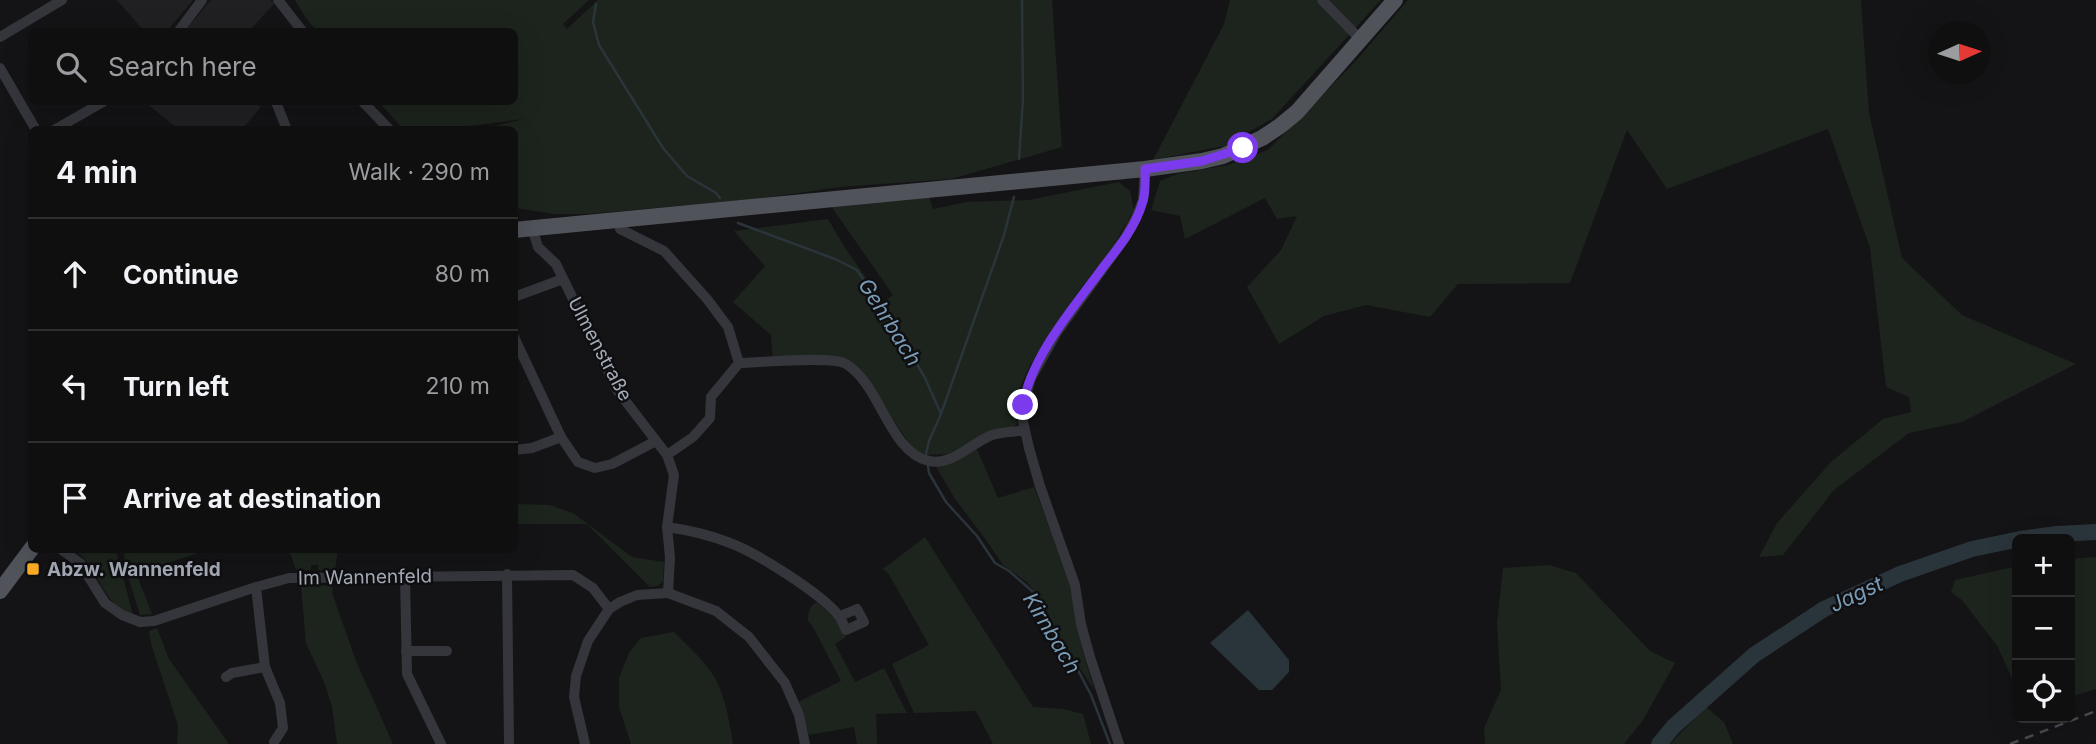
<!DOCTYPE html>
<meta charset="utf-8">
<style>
body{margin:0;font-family:Inter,sans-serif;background:#1d1d1e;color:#f1f3f6}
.controls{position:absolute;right:21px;bottom:21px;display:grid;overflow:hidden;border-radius:10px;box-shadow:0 7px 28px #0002}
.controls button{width:63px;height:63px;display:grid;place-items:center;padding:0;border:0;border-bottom:2px solid #2f2f30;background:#0f0f10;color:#f1f3f6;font:35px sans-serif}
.compass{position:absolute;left:1928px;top:21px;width:63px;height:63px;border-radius:50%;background:#0f0f10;box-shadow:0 7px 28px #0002;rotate:87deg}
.stop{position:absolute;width:21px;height:21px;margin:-16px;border:5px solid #7c3aed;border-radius:50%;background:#fff}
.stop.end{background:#7c3aed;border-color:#fff;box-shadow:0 2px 7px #0008}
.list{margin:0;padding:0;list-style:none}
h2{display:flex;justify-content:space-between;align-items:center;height:91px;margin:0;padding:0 28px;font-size:30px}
h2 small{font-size:23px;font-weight:400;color:#9b9c9f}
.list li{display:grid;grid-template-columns:46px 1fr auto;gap:21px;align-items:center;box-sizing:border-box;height:112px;padding:0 28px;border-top:2px solid #2f2f30}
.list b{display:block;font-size:26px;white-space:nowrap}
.list em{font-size:23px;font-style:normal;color:#9b9c9f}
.icon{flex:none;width:38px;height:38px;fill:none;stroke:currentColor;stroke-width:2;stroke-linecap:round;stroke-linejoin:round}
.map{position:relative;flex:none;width:2096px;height:744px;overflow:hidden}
.search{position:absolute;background:#0f0f10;box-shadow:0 7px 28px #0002;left:28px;top:28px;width:490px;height:77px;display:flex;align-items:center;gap:18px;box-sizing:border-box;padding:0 24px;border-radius:10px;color:#9b9c9f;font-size:26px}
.panel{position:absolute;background:#0f0f10;box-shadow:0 7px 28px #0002;left:28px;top:126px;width:490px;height:427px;border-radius:10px}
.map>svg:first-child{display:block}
.built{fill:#202023}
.green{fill:#1c241d}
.water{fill:#2a343b}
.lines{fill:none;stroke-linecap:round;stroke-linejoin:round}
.stream{stroke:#2a343b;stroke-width:2.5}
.river{stroke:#2a343b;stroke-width:16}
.minor{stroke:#35363b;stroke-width:10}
.primary{stroke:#51535b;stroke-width:16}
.rail{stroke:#484a51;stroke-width:2.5;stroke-dasharray:9 7;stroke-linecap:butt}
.route{stroke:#7c3aed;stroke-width:9}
.poi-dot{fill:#fdad25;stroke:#0f0f11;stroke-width:2.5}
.labels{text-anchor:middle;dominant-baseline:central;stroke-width:5;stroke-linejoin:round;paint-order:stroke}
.street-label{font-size:19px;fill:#a5abb7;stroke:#0f0f11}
.poi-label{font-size:19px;font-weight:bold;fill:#a5abb7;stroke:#0f0f11;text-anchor:start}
.water-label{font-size:21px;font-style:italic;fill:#7a9bb5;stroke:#0f0f11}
</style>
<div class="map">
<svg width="2096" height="744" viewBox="0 0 2096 744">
<rect width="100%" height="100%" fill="#141416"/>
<!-- built -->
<g class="built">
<path d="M117,0H193L167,31L145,32Z"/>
<path d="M211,0H271L274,4L249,31L184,32Z"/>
<path d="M145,102H254L261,107L242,129H178Z"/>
</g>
<!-- green -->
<g class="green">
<path d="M295,0H589L563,24L567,29L598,0H1052L1062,147L951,179L840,187L756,199L587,214H554L515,208L514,130L483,129L523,119L461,127L458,129H403L379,102H514V32L317,31L305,17Z"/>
<path d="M1230,0H1381L1272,119L1224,146L1153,160L1224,24Z"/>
<path d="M1408,0H1861L1869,113L1902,258L1962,315L2076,364L1962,422L1909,433L1834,490L1783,555L1759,557L1777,523L1831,462L1883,419L1911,412L1909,397L1886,387L1870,248L1828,129L1667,189L1627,130L1570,283L1458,284L1430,317L1366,305L1324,316L1279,344L1247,287L1281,250L1297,216L1277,219L1265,198L1185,239L1180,216L1151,210L1160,181L1177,174L1228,165L1268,150L1354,63Z"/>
<path d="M1119,182L1130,191L1134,210L1112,248L1078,292L1029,367L1016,398L1017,424L1012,428L1003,427L988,433L949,454L921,455L911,446L858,369L843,358L773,360L771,335L733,302L765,266L734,231L828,219L845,248L883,302L893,295L831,206L929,196L933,209L967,202L1029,200Z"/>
<path d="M976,447L998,498L1034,487L1069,581L1083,653L1095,691L1062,642L1043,604L1028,583L1003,565L981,533L955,499L935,465L951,463Z"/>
<path d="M514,504L549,505L573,513L632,557L664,562L663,581L658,586L650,587L587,524H515Z"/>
<path d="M925,537L1033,707L1063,709L1083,714L1091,744H993L976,711L914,713L892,664L929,645L888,573L883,569Z"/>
<path d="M74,550H116L133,615C101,605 100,567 74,550Z"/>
<path d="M124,550H140L144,553H161L171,550H208L136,573L152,614L140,615L125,567Z"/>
<path d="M289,550H338L335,570H318V565H311V570H296Z"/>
<path d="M2096,557V689L2070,697V559Z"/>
<path d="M1549,565L1576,573L1650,651L1675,663L1643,720L1624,744H1485L1484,728L1501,690L1497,624L1503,568Z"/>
<path d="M2017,566V690L1998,647L1962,600L1951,592L1955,580Z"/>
<path d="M333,585L332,593L356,661L393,744H337L332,706L324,682L306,643L301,587Z"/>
<path d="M817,602L836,619L846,637L835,644L855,682L884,668L907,713L876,714L877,744H857L854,727L809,735L798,702L841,681L813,627L808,621C808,613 809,606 817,602Z"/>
<path d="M157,628L169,659L229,744H177L178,725L151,644L149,631Z"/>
<path d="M674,632C689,648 709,664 718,684C726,702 730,724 733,744H631L619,707V678L629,653L641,638Z"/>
<path d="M1706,707L1724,722L1733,744H1670Z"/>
</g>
<!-- water -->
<path class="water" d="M1248,610L1289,660V672L1272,690H1259L1210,643Z"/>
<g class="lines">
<!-- stream -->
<g class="stream">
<path d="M596,4L593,22L599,45L663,148L687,176L716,193L720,198"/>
<path d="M1019,159L1023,99L1022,0"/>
<path d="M738,223L835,259L857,270L894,325L925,378L941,414"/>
<path d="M926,454L929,441L941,414L1004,235L1014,197"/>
<path d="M928,466L929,473L946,502L977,536L995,563L1009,571L1032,591L1063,656L1079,672L1091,695L1110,744"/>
</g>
<!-- river -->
<path class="river" d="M1659,744L1673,727L1754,655L1824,609L1900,574L1972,549L2020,539L2057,534L2096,532"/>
<!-- minor -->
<g class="minor">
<path d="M278,0L303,32"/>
<path d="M1322,0L1360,39"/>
<path d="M178,32L202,0"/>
<path d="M0,37L62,0"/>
<path d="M0,68L36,130"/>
<path d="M276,102L287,130"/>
<path d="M363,102L390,130"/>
<path d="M54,130L103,102"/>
<path d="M618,220L620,229L664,251L707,299L728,327L739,363L711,397L710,418L693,437L667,455"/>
<path d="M532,228L538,247L556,264L617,390L667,455L674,475L667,527L670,557L668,593"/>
<path d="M514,297L563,279"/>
<path d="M514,337L561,437L578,462L595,468L612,464L656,441"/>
<path d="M739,363C759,363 832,355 846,364C880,384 889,452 929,461C953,466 971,443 992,435C1002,432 1014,432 1024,430"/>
<path d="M514,450L532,448L561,437"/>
<path d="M667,527C688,530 710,535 730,543C757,553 822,594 839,616C842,620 844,626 846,630L864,622L857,609L840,616"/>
<path d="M62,550L80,563L105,603L122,615L140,622L154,621L256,587L289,578L573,575L593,588L609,609"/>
<path d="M507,574L509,744"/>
<path d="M405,576L407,674L441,744"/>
<path d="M256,587L265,667L280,703L283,728L274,742"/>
<path d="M406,651H447"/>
<path d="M226,677L232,673L265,667"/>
<path d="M585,744L574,697L576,676L588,641L609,609L620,602L637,595L668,593L716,611L749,637L785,683L799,715L805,744"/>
<path d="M1119,744L1090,657L1081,624L1075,585L1040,486L1029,448L1023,421V405L1031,378L1057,332L1125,238L1136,218L1143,200L1145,169"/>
</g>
<!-- primary -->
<g class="primary">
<path d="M514,230L1145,169L1202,161L1223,156L1262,138L1280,126L1297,112L1395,0"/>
<path d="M0,591L32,548"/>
</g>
<!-- rail -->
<path class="rail" d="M2010,744L2096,711"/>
</g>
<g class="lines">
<!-- route -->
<path class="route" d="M1023,405C1031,356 1075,306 1104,266C1120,246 1136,226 1143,201C1146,191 1145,180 1145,169L1202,161L1243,148"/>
</g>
<!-- markers -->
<rect class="poi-dot" x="26" y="562" width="14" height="14" rx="3.5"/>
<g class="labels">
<!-- street labels -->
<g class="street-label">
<text transform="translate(600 349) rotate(62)">Ulmenstraße</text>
<text transform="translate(365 577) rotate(-1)">Im Wannenfeld</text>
</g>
<!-- poi labels -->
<g class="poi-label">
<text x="47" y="569">Abzw. Wannenfeld</text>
</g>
<!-- water labels -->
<g class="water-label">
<text transform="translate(890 322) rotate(58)">Gehrbach</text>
<text transform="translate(1856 594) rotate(-25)">Jagst</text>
<text transform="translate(1052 633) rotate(59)">Kirnbach</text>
</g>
</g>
</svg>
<div class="controls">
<button>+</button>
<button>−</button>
<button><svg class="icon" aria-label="locate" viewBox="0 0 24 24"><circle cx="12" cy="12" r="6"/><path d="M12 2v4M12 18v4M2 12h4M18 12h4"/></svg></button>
</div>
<svg class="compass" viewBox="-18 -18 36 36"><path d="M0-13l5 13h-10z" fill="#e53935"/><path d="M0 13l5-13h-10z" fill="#9b9c9f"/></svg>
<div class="stop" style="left:1243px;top:148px"></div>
<div class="stop end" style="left:1023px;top:405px"></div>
<div class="search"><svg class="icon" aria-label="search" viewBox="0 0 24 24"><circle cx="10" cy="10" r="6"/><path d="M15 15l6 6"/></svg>Search here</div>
<section class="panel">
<h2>4 min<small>Walk · 290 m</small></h2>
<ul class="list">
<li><svg class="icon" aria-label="ahead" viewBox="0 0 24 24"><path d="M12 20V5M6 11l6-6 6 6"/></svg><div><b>Continue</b></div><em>80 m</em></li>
<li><svg class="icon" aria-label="left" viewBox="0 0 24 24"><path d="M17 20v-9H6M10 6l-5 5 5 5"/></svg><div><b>Turn left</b></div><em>210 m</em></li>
<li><svg class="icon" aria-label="arrive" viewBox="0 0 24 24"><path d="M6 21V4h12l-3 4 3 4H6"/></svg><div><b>Arrive at destination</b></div></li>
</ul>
</section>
</div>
